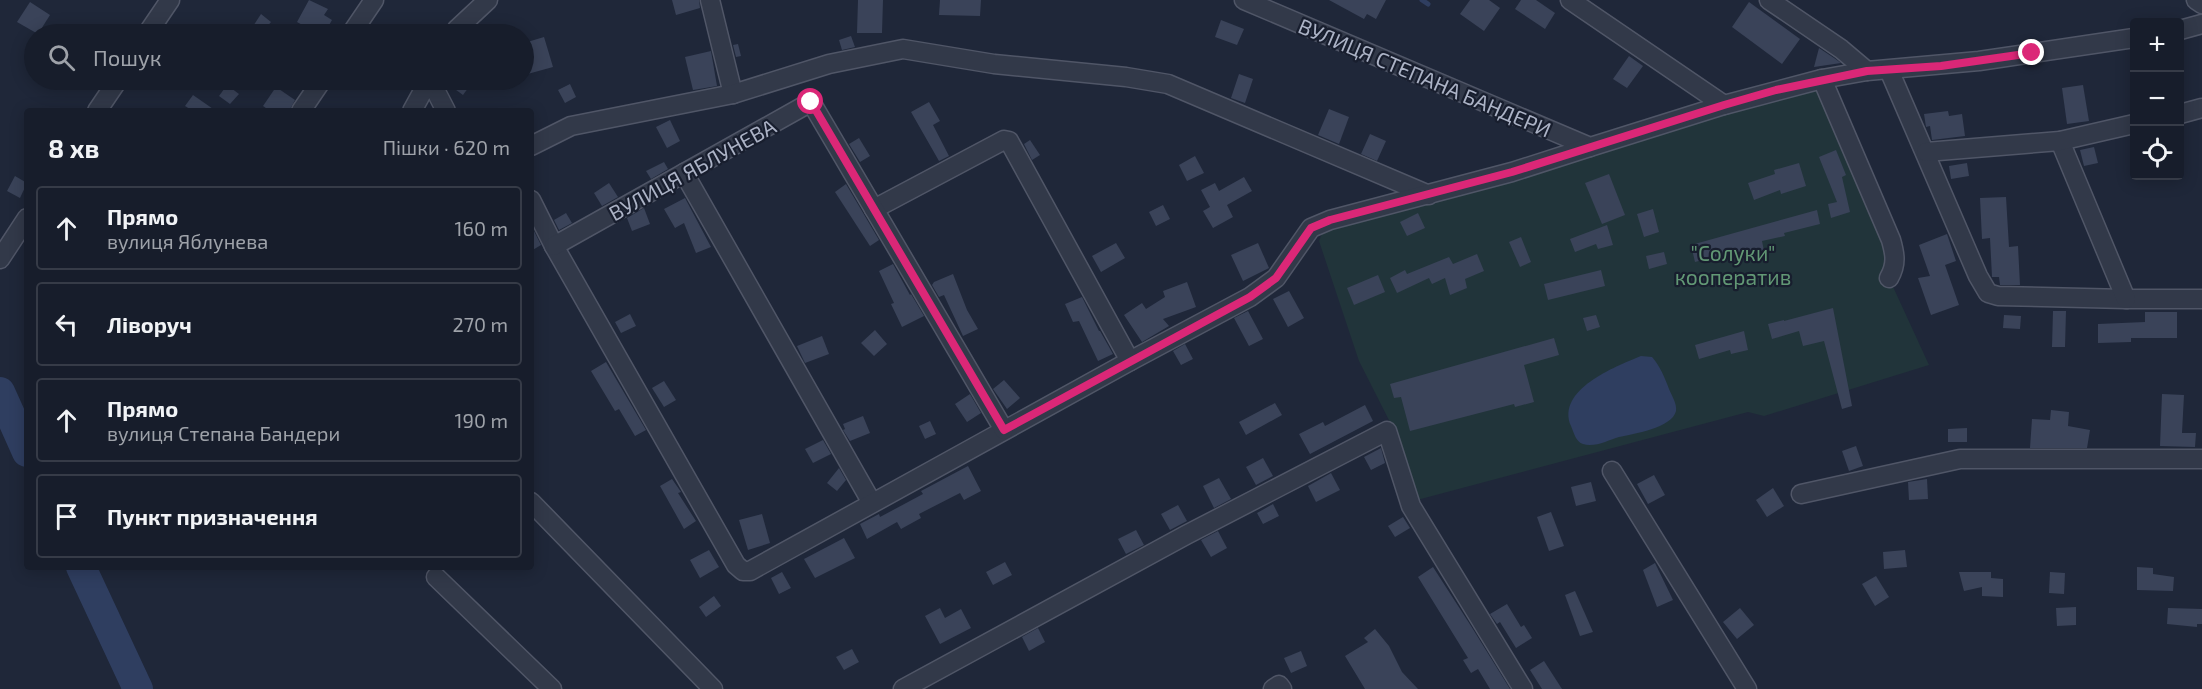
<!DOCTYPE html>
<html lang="uk">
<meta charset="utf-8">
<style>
body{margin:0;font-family:"Exo 2",sans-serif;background:#242a37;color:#f1f3f6}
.controls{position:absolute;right:18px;top:18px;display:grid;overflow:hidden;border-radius:6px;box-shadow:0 3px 15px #0003}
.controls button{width:54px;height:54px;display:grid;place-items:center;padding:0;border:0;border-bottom:2px solid #363b47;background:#171d2b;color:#f1f3f6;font:30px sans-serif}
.stop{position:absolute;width:18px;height:18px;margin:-14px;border:4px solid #db2777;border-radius:50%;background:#fff}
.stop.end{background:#db2777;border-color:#fff;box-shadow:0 2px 6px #0008}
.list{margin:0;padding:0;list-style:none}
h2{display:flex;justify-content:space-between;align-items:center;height:78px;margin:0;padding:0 24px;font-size:26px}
h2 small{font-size:20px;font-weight:400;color:#9ea2a9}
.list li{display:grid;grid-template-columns:39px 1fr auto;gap:18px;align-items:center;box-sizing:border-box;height:84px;margin:0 12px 12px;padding:0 12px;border:2px solid #363b47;border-radius:6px}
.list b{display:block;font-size:22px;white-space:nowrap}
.list p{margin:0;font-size:20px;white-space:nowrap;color:#9ea2a9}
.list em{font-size:20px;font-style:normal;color:#9ea2a9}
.icon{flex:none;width:33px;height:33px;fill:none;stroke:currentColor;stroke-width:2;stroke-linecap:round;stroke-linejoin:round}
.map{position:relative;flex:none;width:2202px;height:689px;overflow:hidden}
.search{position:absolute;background:#171d2b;box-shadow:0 3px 15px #0003;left:24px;top:24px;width:510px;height:66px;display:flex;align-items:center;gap:15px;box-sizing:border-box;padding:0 21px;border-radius:33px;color:#9ea2a9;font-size:22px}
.panel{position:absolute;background:#171d2b;box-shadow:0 3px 15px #0003;left:24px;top:108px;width:510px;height:462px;border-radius:6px}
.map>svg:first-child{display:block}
.green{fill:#21343a}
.water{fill:#2f3e60}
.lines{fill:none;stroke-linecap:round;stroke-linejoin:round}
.stream{stroke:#2f3e60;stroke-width:5}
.river{stroke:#2f3e60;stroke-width:30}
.building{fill:#3a4359}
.street-casing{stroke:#505667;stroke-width:21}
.street{stroke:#323949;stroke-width:18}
.route{stroke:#db2777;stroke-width:8}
.labels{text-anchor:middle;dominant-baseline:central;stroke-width:4.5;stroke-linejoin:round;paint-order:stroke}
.street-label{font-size:21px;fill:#acb3c6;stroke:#181e2e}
.park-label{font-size:21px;fill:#629875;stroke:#181e2e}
</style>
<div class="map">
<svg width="2202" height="689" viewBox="0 0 2202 689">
<rect width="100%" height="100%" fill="#1f2739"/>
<!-- green -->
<path class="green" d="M1822,79L1889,251V278L1929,365L1764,416L1748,412L1417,500L1395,432L1359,361L1319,241L1322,233L1340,225Z"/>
<!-- water -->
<path class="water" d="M1641,356L1652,357C1660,366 1665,378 1669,389C1672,396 1677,404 1676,411C1672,428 1633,434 1619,437C1609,440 1594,448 1583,444C1576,442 1574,433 1571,426C1556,390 1614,367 1641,356Z"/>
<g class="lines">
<!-- stream -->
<path class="stream" d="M1422,0L1428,4"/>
<!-- river -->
<g class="river">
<path d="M0,392L27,452"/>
<path d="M81,567L138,689"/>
</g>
</g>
<!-- building -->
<g class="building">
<path d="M309,0L328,9L324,15L332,20L324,34H301L306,27L297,22Z"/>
<path d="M672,0H699L700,8L676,15Z"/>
<path d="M858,0H883L882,33H857Z"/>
<path d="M940,0H981L980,16L939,15Z"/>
<path d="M1329,0H1386L1376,19L1367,14L1364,19Z"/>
<path d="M1470,0H1489L1500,8L1484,31L1460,14Z"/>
<path d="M1521,0H1536L1555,13L1545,29L1515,9Z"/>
<path d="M30,2L50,15L38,34L17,22Z"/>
<path d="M1749,2L1800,39L1782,64L1732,27Z"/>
<path d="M261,14L271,22L261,34H248Z"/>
<path d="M1221,20L1244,29L1237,45L1215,37Z"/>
<path d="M851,36L855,47L842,50L839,40Z"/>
<path d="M544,37L553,67L524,75V43Z"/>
<path d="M738,44L741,56L736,57L733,45Z"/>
<path d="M1819,48L1834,58L1841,63L1814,67Z"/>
<path d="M711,51L717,86L693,90L685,57Z"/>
<path d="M1629,56L1643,66L1627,88L1613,79Z"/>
<path d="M1239,74L1253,79L1245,103L1231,98Z"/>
<path d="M458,80H474L463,95L452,87Z"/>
<path d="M570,84L576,97L565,103L558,90Z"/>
<path d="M227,85L239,94L230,104L219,96Z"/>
<path d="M2083,85L2089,121L2067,124L2062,88Z"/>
<path d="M276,87L295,100L289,111H270L263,106Z"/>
<path d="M193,95L216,111H193L185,106Z"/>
<path d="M929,102L940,121L933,125L949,156L939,161L911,112Z"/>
<path d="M1329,109L1349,117L1339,144L1318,135Z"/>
<path d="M1948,111L1949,116L1962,114L1965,136L1932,140L1930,126L1926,127L1924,114Z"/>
<path d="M670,120L680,141L667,148L656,127Z"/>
<path d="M1370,134L1386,141L1377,161L1361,154Z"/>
<path d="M859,138L870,156L860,162L849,144Z"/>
<path d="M1030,140L1040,155L1032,160L1024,144Z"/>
<path d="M2094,147L2098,163L2084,166L2080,150Z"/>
<path d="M1836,150L1846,175L1842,177L1850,212L1831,218L1828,204L1837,202L1819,157Z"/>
<path d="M1195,156L1204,173L1187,181L1179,165Z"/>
<path d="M664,162L668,169L651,179L646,171Z"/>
<path d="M1799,163L1806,186L1781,194L1780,190L1754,200L1748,183L1775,174L1774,170Z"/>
<path d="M1967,163L1969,176L1951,179L1949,166Z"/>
<path d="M1609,174L1625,215L1602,224L1585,183Z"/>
<path d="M15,176L27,183L20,198L7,191Z"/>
<path d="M1244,177L1252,191L1227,205L1233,217L1213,228L1203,211L1210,207L1201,190L1215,183L1219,191Z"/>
<path d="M609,183L618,197L602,206L594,193Z"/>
<path d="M846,184L879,240L870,246L835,192Z"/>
<path d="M2006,197L2009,247L2018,246L2020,285H2000L1999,277H1992L1990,238L1982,239L1980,198Z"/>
<path d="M685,198L711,247L696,253L684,223L675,228L664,209Z"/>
<path d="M1163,205L1170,219L1156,226L1149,212Z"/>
<path d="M644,208L650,224L632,231L627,218Z"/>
<path d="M1653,209L1659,232L1644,237L1637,214Z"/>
<path d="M1817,210L1820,224L1784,233L1785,236L1762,241L1764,251L1751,254V252L1721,259V255L1695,262L1691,245Z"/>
<path d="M566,213L572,223L559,230L554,220Z"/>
<path d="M1418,213L1425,228L1407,236L1400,222Z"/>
<path d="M1607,225L1613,245L1598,249L1596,244L1575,252L1570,239Z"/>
<path d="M534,231L541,245L531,251V233Z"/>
<path d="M1947,234L1956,261L1945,265L1959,305L1931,315L1918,278L1930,276L1919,245Z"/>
<path d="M1521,237L1531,262L1520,267L1509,242Z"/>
<path d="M1116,243L1125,258L1101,272L1092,256Z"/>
<path d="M1258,243L1269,268L1243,281L1231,255Z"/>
<path d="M1664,252L1667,264L1649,269L1646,256Z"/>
<path d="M1477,254L1484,271L1465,279L1467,288L1450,295L1445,278L1432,284L1429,278L1397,293L1390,278L1405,270L1407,274L1449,257L1453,264Z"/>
<path d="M893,264L910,295L911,294L924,316L902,327L891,304L894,303L879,271Z"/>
<path d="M1601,270L1605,286L1548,300L1544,284Z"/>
<path d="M953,274L967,310L978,329L963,336L944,295L939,297L932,285L934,282Z"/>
<path d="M1378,275L1385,292L1354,305L1347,288Z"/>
<path d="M1187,282L1196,307L1163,319L1169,326L1142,342L1124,315L1142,303L1146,309L1165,297L1163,291Z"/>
<path d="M1289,291L1304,318L1288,327L1273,299Z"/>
<path d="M1082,297L1099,331H1100L1113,354L1098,361L1079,321L1073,322L1065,304Z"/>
<path d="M1833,308L1852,406L1842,409L1824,341L1803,346L1799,331L1772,339L1768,324L1784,320V321Z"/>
<path d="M1248,311L1263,339L1249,346L1234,318Z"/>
<path d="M2053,311H2066L2065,347H2052Z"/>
<path d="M2145,312H2177V338H2131V342L2098,343V324L2145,322Z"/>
<path d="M630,314L636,326L621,333L615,322Z"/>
<path d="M1596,315L1600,327L1587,331L1583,318Z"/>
<path d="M2004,315L2021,316L2020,329L2003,328Z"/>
<path d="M875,330L887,344L874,356L861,343Z"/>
<path d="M1744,331L1748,350L1731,354L1730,350L1699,359L1695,345Z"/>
<path d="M822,336L829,354L805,363L797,346Z"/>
<path d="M1554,338L1559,355L1524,365L1534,402L1515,407L1514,404L1410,431L1401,397L1394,398L1390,384Z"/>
<path d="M1185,344L1193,359L1181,365L1173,351Z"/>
<path d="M606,362L646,430L635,436L619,409L615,411L591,371Z"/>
<path d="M1004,380L1020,398L1007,409L993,389Z"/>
<path d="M664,381L676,400L664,407L652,388Z"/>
<path d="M970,394L981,413L967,422L955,404Z"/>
<path d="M2162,394L2184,395L2182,433H2196L2195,447L2160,446Z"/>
<path d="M1275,403L1282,415L1246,435L1239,422Z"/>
<path d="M1365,405L1373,421L1310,454L1299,434L1323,422L1325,426Z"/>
<path d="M2051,410L2069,412L2068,426L2090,430L2087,448H2030L2032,419L2050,420Z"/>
<path d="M863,416L870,433L850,441L843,430L845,429L843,424Z"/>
<path d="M930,421L936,434L925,439L919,426Z"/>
<path d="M1967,428V442H1948V429Z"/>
<path d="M823,440L831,454L813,463L805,449Z"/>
<path d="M1856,446L1863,466L1849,471L1842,451Z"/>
<path d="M1381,448L1385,463L1371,470L1364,457Z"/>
<path d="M1263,458L1273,476L1256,485L1246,467Z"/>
<path d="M968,466L981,491L964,500L960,493L919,514L921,518L901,529L897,522L867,539L860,524L879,514L880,517L923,494L921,491Z"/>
<path d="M839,468L846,480L837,491L827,483Z"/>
<path d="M1331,473L1340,490L1316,502L1308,486Z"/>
<path d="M1654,475L1665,495L1648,504L1637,484Z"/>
<path d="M1219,478L1231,499L1214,508L1203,486Z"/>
<path d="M672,479L681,492L678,493L696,521L684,529L660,486Z"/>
<path d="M1927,479L1928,499L1909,500L1908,482Z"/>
<path d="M1591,482L1596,501L1576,506L1571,487Z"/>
<path d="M1773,488L1784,506L1767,517L1756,500Z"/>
<path d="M1273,504L1279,516L1263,524L1257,513Z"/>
<path d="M1178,505L1187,521L1170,530L1161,514Z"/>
<path d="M1551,512L1564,546L1549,551L1537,517Z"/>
<path d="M762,514L770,543L748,550L739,520Z"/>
<path d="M1403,517L1410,528L1395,537L1388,526Z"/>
<path d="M1136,530L1144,545L1126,554L1118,539Z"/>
<path d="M1218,531L1227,548L1211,557L1201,540Z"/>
<path d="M844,538L855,558L815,578L804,559Z"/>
<path d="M709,550L719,567L700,578L690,560Z"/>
<path d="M1905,550L1907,567L1884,569L1883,552Z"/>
<path d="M1005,562L1012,575L993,585L986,572Z"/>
<path d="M1655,563L1673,600L1657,607L1643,570Z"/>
<path d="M1433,567L1471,626L1510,689H1490L1478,669L1471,673L1463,660L1468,658L1418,577Z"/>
<path d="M2137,567L2153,568V574L2174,577L2173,591L2137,590Z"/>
<path d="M782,572L791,588L779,594L771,578Z"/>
<path d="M1959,572H1991V578L2003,579V597L1982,596V587L1964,591Z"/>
<path d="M2050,572L2065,573L2064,594L2049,593Z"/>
<path d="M1876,576L1889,597L1875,606L1862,584Z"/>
<path d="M1575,591L1593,632L1580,636L1565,595Z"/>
<path d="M714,596L721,606L706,617L699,607Z"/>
<path d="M1507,604L1521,627L1524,625L1532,638L1516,648L1500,622L1497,624L1490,614Z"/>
<path d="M2076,607V625L2057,626L2056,608Z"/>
<path d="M940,608L945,618L961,609L971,628L940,644L925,616Z"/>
<path d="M1740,608L1754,625L1737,639L1723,622Z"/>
<path d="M2168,608L2202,609V624H2197V627L2167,624Z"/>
<path d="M1038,628L1045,642L1029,651L1022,637Z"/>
<path d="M1375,629L1389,646L1402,672L1418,689H1365L1345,656L1368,642L1364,638Z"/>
<path d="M852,649L859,662L844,670L836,657Z"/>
<path d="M1301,651L1307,666L1291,673L1284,658Z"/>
<path d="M1544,661L1562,689H1542L1530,670Z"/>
</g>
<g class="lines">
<!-- street casing -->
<g class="street-casing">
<g id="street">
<path d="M710,0L733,94"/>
<path d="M1244,0L1590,147L1724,105L1822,79L1867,71L1979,61L2134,38"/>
<path d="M1570,0L1724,105"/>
<path d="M1769,0L1841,49L1867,71"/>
<path d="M2196,0L2202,4"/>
<path d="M2180,30L2202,24"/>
<path d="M147,34L170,0"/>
<path d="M351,34L374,0"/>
<path d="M454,34L457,29L488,0"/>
<path d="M1889,70L1978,276L1988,293L1998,296L2126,299H2202"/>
<path d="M1822,79L1891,240C1895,254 1897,264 1889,278"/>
<path d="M430,80L446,111"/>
<path d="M97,111L118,80"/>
<path d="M301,111L322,80"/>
<path d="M412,111L429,80"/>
<path d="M2180,114L2202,108"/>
<path d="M2060,141L2126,299"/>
<path d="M531,146L571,126L733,94L829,64L903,49L994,64L1126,77L1168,84L1429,195"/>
<path d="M1926,152L2060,141L2134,124"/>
<path d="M684,173L872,503"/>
<path d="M531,200L554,246L736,565L743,571H750L1130,361L1250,297L1276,278L1311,228L1330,220L1512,172L1590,147"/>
<path d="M874,209L1004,140L1009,141L1130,361"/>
<path d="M554,246L811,102L1004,430"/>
<path d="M0,259L27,218"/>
<path d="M1612,471L1747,689"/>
<path d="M1801,494L1960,459H2202"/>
<path d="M531,502L713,689"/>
<path d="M436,577L552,689"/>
<path d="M903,689L1186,535L1387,431L1411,506L1523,689"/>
<path d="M1273,689L1279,685L1282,689"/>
</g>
</g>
<!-- street -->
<use href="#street" class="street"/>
</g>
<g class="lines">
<!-- route -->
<path class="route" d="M811,102L1004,430L1250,297L1276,278L1311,228L1330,220L1512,172L1724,105L1776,90L1867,71L1941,66L2032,53"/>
</g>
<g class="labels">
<!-- street labels -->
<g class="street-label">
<text transform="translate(1425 77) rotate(23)">ВУЛИЦЯ СТЕПАНА БАНДЕРИ</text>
<text transform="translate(692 169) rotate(-29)">ВУЛИЦЯ ЯБЛУНЕВА</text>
</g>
<!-- park labels -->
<g class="park-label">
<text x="1733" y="252">"Солуки"<tspan x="1733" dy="24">кооператив</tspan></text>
</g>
</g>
</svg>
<div class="controls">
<button>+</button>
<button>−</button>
<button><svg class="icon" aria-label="locate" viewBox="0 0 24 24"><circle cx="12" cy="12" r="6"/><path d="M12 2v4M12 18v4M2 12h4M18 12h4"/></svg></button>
</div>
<div class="stop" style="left:811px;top:102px"></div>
<div class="stop end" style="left:2032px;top:53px"></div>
<div class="search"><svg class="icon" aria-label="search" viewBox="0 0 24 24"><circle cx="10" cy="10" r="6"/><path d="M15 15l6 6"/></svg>Пошук</div>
<section class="panel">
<h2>8 хв<small>Пішки · 620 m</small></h2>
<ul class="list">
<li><svg class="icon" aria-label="ahead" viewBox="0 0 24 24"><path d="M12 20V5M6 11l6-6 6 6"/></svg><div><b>Прямо</b><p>вулиця Яблунева</p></div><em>160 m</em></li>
<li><svg class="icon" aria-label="left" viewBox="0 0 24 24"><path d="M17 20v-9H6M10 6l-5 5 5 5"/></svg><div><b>Ліворуч</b></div><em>270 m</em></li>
<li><svg class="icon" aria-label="ahead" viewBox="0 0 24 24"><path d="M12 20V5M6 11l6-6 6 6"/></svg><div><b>Прямо</b><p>вулиця Степана Бандери</p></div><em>190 m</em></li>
<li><svg class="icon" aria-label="arrive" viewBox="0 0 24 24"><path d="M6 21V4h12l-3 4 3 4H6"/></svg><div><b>Пункт призначення</b></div></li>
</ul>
</section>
</div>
